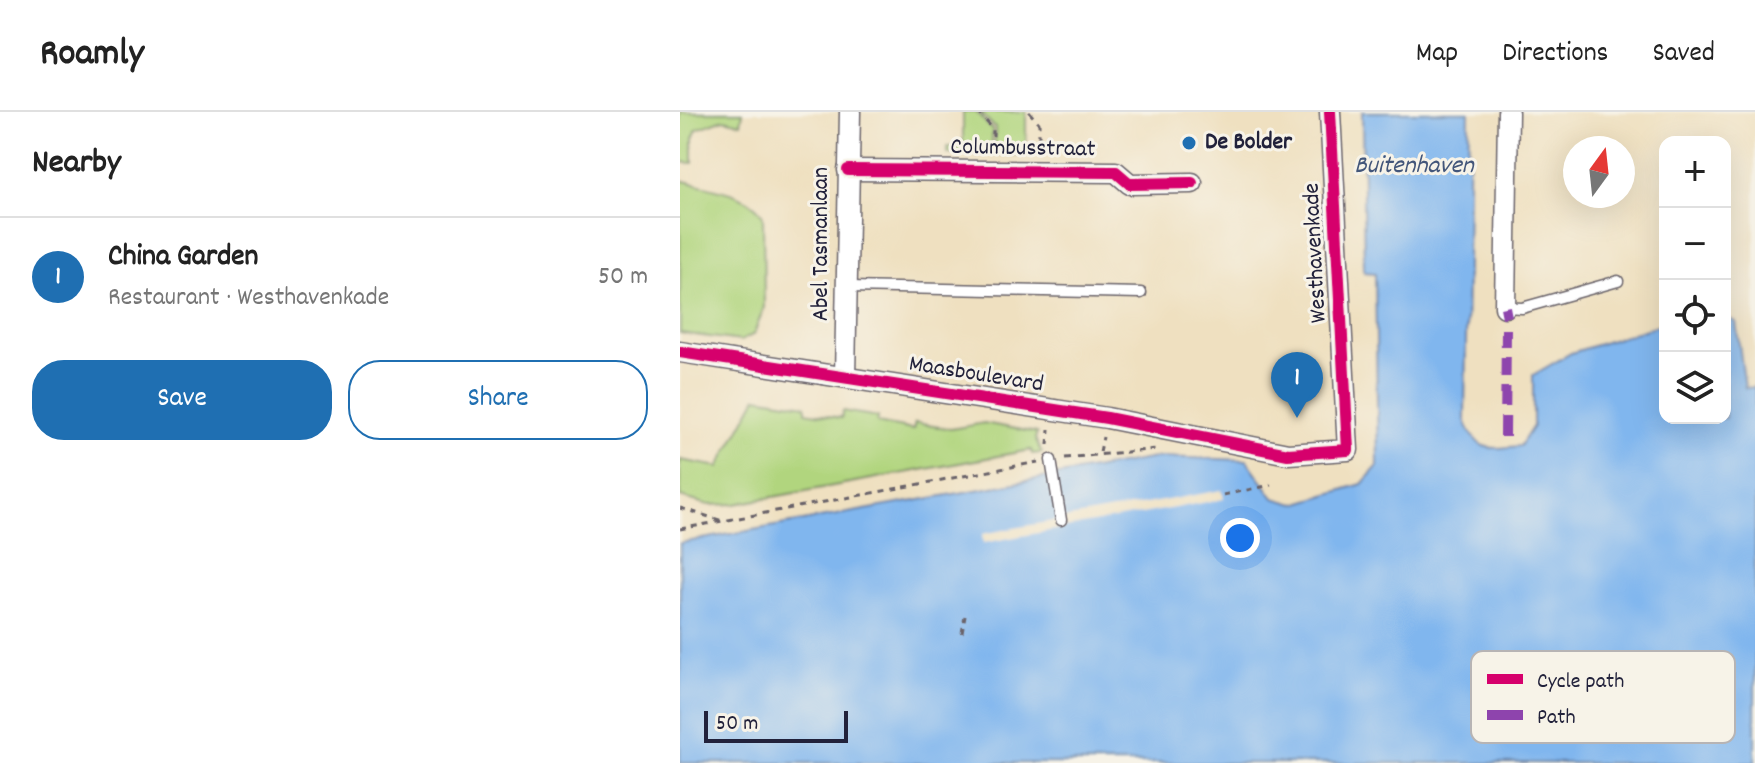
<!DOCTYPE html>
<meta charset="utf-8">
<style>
body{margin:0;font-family:Dekko,sans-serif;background:#f6f6f6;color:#222}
.controls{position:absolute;right:24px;top:24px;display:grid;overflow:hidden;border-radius:16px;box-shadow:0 8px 32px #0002}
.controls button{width:72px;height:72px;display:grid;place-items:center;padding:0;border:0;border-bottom:2px solid #e0e0e0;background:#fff;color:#222;font:40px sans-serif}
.compass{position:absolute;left:883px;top:24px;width:72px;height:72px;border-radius:50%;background:#fff;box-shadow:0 8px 32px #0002;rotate:15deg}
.scale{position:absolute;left:24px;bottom:20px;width:144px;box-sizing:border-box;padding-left:8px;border:4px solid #22223b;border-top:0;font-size:22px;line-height:28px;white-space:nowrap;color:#22223b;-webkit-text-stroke:6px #f7f3e8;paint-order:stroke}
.you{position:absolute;left:560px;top:426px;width:28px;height:28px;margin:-20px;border:6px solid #fff;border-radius:50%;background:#1a73e8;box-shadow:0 0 0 12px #1a73e833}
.badge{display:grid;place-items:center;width:52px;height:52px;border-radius:50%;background:#1f6fb2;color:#fff;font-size:26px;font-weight:700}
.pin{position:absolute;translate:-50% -66px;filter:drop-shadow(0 2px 4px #0008)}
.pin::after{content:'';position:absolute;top:42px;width:28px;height:24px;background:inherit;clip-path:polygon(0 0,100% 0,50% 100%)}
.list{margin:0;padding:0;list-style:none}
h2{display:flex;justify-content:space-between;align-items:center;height:104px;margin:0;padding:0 32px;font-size:34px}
h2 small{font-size:26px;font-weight:400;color:#767676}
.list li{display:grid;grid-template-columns:52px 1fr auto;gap:24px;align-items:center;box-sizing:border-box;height:120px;padding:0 32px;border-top:2px solid #e0e0e0}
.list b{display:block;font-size:30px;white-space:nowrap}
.list p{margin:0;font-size:26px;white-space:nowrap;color:#767676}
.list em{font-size:26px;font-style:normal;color:#767676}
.actions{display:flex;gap:16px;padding:24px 32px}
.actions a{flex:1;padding:18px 0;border:2px solid #1f6fb2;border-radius:32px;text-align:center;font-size:28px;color:#1f6fb2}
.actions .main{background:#1f6fb2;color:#fff}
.icon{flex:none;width:44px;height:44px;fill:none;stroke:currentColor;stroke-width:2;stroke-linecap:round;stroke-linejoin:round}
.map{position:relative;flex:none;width:1075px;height:651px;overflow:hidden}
header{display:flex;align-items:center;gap:48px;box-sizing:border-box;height:112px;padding:0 40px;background:#fff;border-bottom:2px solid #e0e0e0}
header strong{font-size:38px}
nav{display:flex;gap:44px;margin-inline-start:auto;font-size:28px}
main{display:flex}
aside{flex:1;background:#fff}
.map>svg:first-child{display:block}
.green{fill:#b1d57e;stroke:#6a7c5c;stroke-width:2}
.water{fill:#80b6ee;stroke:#516c94;stroke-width:2}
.pier{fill:#efe0c0}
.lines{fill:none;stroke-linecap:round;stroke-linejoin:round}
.service-casing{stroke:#6a646a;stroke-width:13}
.minor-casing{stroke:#6a646a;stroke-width:23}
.path{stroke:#6a646a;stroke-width:3;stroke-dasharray:6 6;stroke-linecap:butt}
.service{stroke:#fff;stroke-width:10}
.minor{stroke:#fff;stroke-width:20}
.quiet{stroke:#8e44ad;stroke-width:10;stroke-dasharray:20 10;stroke-linecap:butt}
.cycleway-casing{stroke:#f7f3e8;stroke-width:17}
.cycleway{stroke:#d6006c;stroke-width:12}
.poi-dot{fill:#1f6fb2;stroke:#f7f3e8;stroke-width:3}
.labels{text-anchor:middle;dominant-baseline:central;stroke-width:6;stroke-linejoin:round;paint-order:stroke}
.poi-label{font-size:24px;font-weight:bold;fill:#22223b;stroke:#f7f3e8;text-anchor:start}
.street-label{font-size:24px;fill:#22223b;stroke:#f7f3e8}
.water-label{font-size:26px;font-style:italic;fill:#43567a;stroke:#f7f3e8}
.key{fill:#f7f3e8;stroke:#b7b4b4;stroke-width:2}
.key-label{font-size:22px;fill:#22223b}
</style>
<header>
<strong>Roamly</strong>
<nav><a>Map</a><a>Directions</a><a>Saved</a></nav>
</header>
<main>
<aside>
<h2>Nearby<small></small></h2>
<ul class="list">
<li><span class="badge">1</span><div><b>China Garden</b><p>Restaurant · Westhavenkade</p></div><em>50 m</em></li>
</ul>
<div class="actions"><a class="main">Save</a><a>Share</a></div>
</aside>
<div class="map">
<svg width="1075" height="651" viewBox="0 0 1075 651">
<rect width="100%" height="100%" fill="#f7f3e8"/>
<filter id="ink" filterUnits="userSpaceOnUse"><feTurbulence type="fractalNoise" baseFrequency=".0125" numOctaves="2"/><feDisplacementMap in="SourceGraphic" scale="16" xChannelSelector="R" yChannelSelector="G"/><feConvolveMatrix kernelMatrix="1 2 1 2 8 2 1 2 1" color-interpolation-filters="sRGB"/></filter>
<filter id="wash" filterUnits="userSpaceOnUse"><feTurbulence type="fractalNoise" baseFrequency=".006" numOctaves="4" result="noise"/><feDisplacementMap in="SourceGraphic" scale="32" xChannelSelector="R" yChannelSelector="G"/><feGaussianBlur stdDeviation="1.8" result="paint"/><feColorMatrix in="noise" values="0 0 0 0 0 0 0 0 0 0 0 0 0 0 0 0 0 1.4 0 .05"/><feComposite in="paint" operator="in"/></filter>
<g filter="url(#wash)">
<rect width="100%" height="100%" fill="#efe0c0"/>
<!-- green -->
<g class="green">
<path d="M0,0H63L61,11L44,7L17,17L13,26V51L0,50Z"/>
<path d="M283,0H296L312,18V42L267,41V35H283Z"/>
<path d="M300,0H346V43L315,42V16Z"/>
<path d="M0,68C24,75 71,80 83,104L84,195L74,222L61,229L0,221Z"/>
<path d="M77,285L126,293V300L161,306L163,299L198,305L197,311L233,318L235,311L271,317L304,311L357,321L355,327L362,341L352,342L351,338L55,392L29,393L0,385V348L39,355Z"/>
</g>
<!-- water -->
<path class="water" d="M682,0H789L785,308C798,341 807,337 840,334L853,314V263L891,241L985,211V306H1045V205L1056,210L1065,276L1075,275V651H0V431L480,345L567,348L594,386L615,392L682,372L698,354L695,161L684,160Z"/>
<!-- pier -->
<path class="pier" d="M542,378L544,387L303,431L302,422Z"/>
</g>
<g filter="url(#ink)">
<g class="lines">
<!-- service casing -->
<g class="service-casing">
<g id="service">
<path d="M169,175L461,181"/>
<path d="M825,195L842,196L938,169"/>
<path d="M371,348L381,408"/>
</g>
</g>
<!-- minor casing -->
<g class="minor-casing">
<g id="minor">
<path d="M168,58L436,60L450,72L512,71"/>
<path d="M825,195L828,0"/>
<path d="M0,240L427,306L608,342L668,338L650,0"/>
<path d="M165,265L170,0"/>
</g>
</g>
<!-- path -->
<g class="path">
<path d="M298,0L313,17V39"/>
<path d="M349,0L359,11V40"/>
<path d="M368,333L369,317"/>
<path d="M420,340L423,325"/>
<path d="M385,346L477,337"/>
<path d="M543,383L591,373"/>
<path d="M0,396L46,410"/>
<path d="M0,417L358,350"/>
<path d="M282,521L285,504"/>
</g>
<!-- service -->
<use href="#service" class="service"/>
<!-- minor -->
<use href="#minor" class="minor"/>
<!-- quiet -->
<g class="quiet">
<path d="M825,195L827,205"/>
<path d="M825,325L826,217"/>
</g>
<!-- cycleway casing -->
<g class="cycleway-casing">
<g id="cycleway">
<path d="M168,58L436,60L450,72L512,71"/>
<path d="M0,240L427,306L608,342L668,338L650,0"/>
</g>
</g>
<!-- cycleway -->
<use href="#cycleway" class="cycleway"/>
</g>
</g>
<!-- markers -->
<circle class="poi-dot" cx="509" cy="31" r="8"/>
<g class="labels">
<!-- poi labels -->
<g class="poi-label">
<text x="525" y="31">De Bolder</text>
</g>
<!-- street labels -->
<g class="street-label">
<text transform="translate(343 37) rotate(1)">Columbusstraat</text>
<text transform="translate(142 132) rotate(-90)">Abel Tasmanlaan</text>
<text transform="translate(636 141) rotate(-93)">Westhavenkade</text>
<text transform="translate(296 263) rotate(9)">Maasboulevard</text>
</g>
<!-- water labels -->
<g class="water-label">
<text x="734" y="54">Buitenhaven</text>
</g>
</g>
<!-- legend -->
<rect x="791" y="539" width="264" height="92" rx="12" class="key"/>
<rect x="807" y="562" width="36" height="10" fill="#d6006c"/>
<rect x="807" y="598" width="36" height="10" fill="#8e44ad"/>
<g class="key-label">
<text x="857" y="575">Cycle path</text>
<text x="857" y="611">Path</text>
</g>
</svg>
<div class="controls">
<button>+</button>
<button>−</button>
<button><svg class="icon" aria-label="locate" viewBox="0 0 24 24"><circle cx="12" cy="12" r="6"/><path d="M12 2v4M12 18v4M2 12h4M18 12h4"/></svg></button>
<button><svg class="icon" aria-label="layers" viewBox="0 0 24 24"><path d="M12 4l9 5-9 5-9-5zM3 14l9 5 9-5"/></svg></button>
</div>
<svg class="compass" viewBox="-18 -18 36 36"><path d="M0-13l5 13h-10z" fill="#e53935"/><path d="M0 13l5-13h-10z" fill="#767676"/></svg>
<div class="scale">50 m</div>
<div class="you"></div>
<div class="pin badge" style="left:617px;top:306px">1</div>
</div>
</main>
